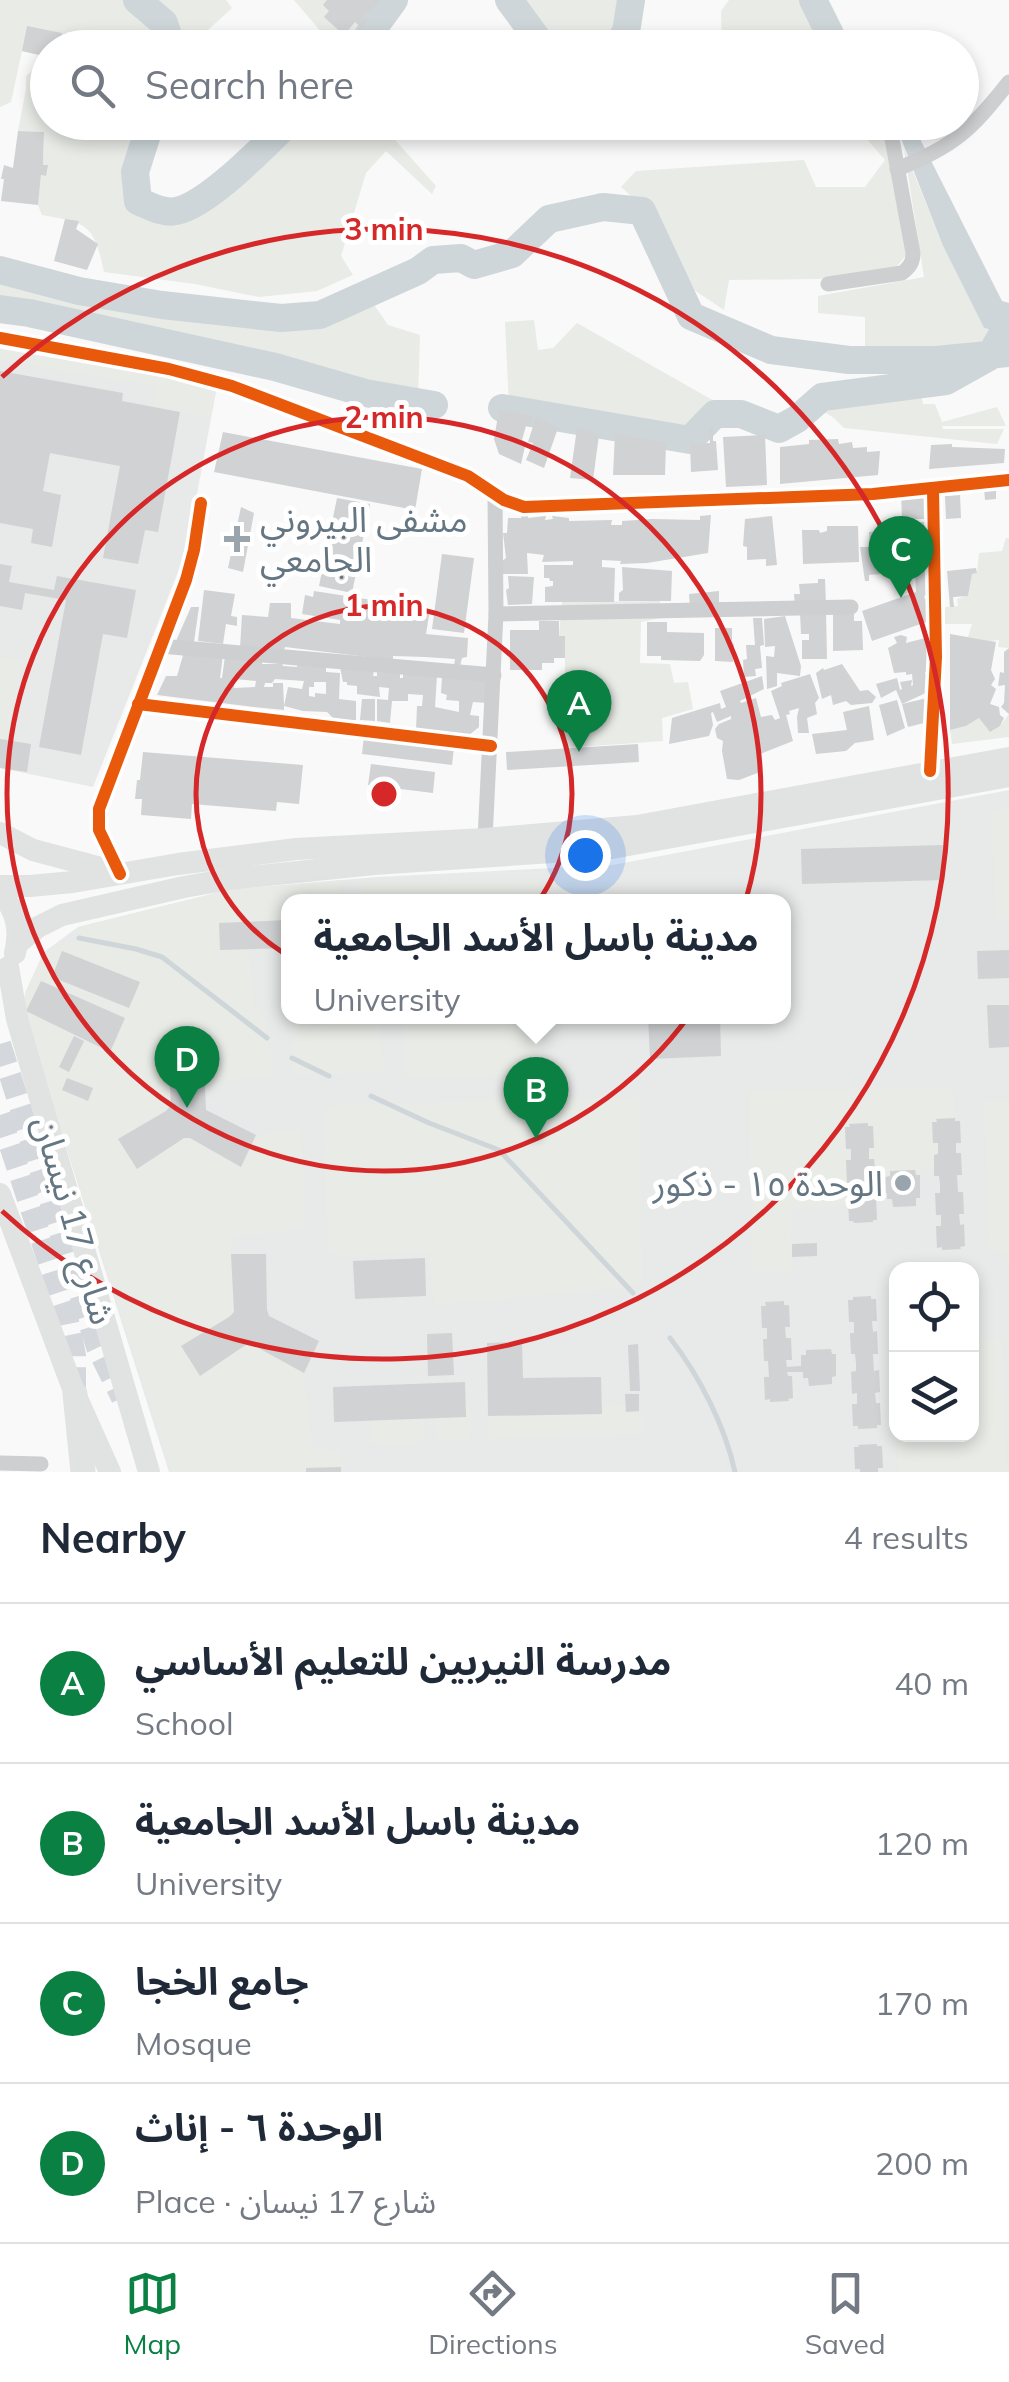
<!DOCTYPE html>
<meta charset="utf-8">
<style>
body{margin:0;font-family:Mulish,"Noto Sans Arabic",sans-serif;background:#f2f2f3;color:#1f2937}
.controls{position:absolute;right:30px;bottom:30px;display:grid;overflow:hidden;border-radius:20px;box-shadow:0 5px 15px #0003}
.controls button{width:90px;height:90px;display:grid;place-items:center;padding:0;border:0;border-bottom:2px solid #e0e1e3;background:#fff;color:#1f2937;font:50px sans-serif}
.you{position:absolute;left:585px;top:855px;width:35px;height:35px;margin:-25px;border:8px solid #fff;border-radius:50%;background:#1a73e8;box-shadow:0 0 0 15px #1a73e833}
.badge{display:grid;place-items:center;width:65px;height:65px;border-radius:50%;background:#0b8043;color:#fff;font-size:32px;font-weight:700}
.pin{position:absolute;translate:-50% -82px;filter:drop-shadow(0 2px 5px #0008)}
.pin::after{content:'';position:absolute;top:52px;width:35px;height:30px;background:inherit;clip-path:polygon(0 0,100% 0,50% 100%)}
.popup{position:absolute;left:281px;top:894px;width:510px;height:130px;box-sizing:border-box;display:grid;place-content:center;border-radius:20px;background:#fff;filter:drop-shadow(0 2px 8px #0005);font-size:32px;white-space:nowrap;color:#747a83}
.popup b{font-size:38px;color:#1f2937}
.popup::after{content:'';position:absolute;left:50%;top:100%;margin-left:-20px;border:20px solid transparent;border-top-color:#fff}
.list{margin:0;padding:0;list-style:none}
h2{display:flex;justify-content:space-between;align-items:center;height:130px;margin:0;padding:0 40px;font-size:42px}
h2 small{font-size:32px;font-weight:400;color:#747a83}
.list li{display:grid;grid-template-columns:65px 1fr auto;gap:30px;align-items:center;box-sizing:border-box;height:160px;padding:0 40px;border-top:2px solid #e0e1e3}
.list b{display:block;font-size:38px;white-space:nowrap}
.list p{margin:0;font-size:32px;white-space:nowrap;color:#747a83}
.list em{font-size:32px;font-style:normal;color:#747a83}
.icon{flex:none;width:55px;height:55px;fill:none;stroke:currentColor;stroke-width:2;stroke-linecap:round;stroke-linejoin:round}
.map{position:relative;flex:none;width:1009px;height:1472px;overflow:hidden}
.search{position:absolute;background:#fff;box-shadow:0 5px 15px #0003;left:30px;right:30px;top:30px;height:110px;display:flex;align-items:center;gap:25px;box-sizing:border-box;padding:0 35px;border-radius:55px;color:#747a83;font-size:38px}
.sheet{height:770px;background:#fff}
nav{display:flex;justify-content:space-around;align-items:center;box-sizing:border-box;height:140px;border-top:2px solid #e0e1e3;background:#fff;font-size:28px;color:#747a83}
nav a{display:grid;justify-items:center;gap:5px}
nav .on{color:#0b8043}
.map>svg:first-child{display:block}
.built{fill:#e8e9e9;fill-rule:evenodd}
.green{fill:#e8ebe6;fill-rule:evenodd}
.water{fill:#ced6d9}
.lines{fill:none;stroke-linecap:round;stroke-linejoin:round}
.stream{stroke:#ced6d9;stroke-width:5}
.river{stroke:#ced6d9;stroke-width:28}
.building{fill:#d0d2d3;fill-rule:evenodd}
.primary-tunnel{stroke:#d4d8dc;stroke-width:22;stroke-dasharray:22 11;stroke-linecap:butt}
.minor{stroke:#cecfd0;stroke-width:15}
.primary{stroke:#e1e2e2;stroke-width:22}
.trunk{stroke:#e1e2e2;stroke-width:25}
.cycleway-casing{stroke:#fff;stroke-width:19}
.cycleway{stroke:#e8590c;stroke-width:12}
.ring{fill:none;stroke:#d62828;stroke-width:5}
.poi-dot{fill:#99a4ac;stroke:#fff;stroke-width:4}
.labels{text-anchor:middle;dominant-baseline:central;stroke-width:10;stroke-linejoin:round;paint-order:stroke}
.poi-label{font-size:35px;fill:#657683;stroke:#fff;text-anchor:start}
.street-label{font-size:35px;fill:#657683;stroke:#fff}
.centre{fill:#d62828;stroke:#fff;stroke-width:5}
.ring-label{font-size:30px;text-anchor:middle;font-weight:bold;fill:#d62828;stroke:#fff;stroke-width:10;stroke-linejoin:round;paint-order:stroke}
</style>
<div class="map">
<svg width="1009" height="1472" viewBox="0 0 1009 1472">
<rect width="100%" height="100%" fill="#f9f9f9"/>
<!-- built -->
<g class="built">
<path d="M0,349L217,386L195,505L180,567L93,787L0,768Z"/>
<path d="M1009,790V1472H169L22,1008L26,991L44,952L78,927L228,890L376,877L613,865ZM288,902H784V1016H288ZM896,1270H972V1434H896Z"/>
</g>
<!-- green -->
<g class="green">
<path d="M0,0H226L232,8L198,39L164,24L161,25L168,47L48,48L47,57L22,51L11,102L0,107Z"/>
<path d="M294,0H390L355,48L334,47Z"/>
<path d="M509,0H631L626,32L615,47H548L539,41Z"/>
<path d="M729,0H805L831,47H722L721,11Z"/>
<path d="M37,67H47L48,122L146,123C135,148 115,194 146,215C154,220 168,223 177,226L211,204L300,123H380L436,186L432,194L386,151L366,173L341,256L353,275L317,291L259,297L195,284L104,272C94,224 88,223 42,215L38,205L41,175L46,176L43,165L44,132L18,131L26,89V76Z"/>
<path d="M853,123H890L908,253L892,272L818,279L729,280L724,310L691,288L646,209L621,187L636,171L804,160L816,187H865L885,160Z"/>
<path d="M904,149L943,246L984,328L1009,334V346L895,355L865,354V317L818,313V296L924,277Z"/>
<path d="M0,273L71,292L278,320L326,316L368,296L388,325L420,335L418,398L276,359L33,307L0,303Z"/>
<path d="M534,320L538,350L553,348L577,323L730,410L713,412L688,436L509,406L505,322Z"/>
<path d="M0,349L217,386L210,418L153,407L156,386L0,360Z"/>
<path d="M915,392L921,395L923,404H935L942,422L997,407L1006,426H942L943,429H1004L997,444L844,428L834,418L816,407L825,401Z"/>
<path d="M1006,538H1009V648L998,647L999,640L991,641L968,637L972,624H945V607L958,606L957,599L968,595L972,574L977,573L979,553L1002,551Z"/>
<path d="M660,601L661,618L641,622L640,663L670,664L674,683L688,682L693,709L662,718L663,741L565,748V637L559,636L562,602Z"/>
<path d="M0,657L23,659L11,739L0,738Z"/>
<path d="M1009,714V737L952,744L950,730L966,726L979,718L990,732L1000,726Z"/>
<path d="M1009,808V919H995L992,811Z"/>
<path d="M341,880L342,901L288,902V920L219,923L220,950L249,949L255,1006L265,1019L267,1038L275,1065L271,1076L230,1080L204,1078L168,1048L171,1105L166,1111L118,1139L137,1169L184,1138H190L241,1167L256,1135L301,1130L306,1228L292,1227L283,1233L233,1235L231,1254L234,1312L200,1376L247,1344L253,1345L304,1373L313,1448L342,1450L341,1467L307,1468L306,1472H172L22,1008L26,991L44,952L81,938L78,927L228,890ZM63,951L139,982L129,1008L52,977ZM40,982L125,1018L111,1051L27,1012Z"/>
<path d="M540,881V901H358V883Z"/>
<path d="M480,1017H541L542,1074L404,1076L403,1022L480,1021Z"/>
<path d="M380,1021L384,1073L293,1075L291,1027Z"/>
<path d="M953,1087L955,1118H937V1122H932L933,1143H938V1154L934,1155V1169L875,1173L874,1160L869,1159V1148L874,1147L868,1123L850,1124V1127L845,1128L846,1149H851L848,1182H852L853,1198L848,1199V1206L791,1210L792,1271H752L749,1091Z"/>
<path d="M641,1097L642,1286L434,1305L429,1252L337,1256L327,1249L324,1116L331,1105Z"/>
<path d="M1009,1101V1266L1004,1253L989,1248L984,1102Z"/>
<path d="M1002,1338L1007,1472H898L897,1435L972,1434V1339Z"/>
<path d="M601,1404L624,1406L625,1413H643L644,1434L488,1439V1416L601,1414Z"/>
<path d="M466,1406C475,1415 472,1428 470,1440L443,1442L437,1438L436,1418L466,1417Z"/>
<path d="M424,1418V1437L420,1443H371L370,1420Z"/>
</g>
<!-- water -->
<g class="water">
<path d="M813,0H824L839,31L856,47H837Z"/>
<path d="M895,123H912L1002,301L1009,303V334L984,328L943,246Z"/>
</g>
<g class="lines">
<!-- stream -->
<g class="stream">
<path d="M79,938L136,949L162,957L267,1038"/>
<path d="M292,1058L329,1076"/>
<path d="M371,1096L429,1123L499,1150L633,1293"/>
<path d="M670,1338C699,1375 725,1426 735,1472"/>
</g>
<!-- river -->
<g class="river">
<path d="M137,0L164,23L172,48"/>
<path d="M509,0L539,41L548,48"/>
<path d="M813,0L837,48"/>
<path d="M359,48L394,0"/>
<path d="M615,48L626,32L631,0"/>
<path d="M151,122L135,172L138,201C150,206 163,214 176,211C208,205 264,146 289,122"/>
<path d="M0,270L79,291L162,305L281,318L320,315L418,271L433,260L461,258L474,265L512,254L549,219L603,207L642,211L691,316L771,350L849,360H936L1009,353"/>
<path d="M0,309L29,313L275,367L365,393L434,405"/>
<path d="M502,408L690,440L715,414H741L779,429L797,419L822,397L946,381L989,357L1009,323"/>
</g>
</g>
<!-- building -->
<g class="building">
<path d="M327,0H379L364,17L367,20L361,27L355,22L344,35L324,17L329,11L323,5Z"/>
<path d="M27,26L62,33L59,48H48V57L22,51Z"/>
<path d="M77,39L109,46V48H75Z"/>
<path d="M37,69L48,72V87L33,83Z"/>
<path d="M18,131L44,132L43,165H48L46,176L41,175L38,205L1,201L4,179H1L4,165L13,168Z"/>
<path d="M65,219L79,221L76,229L98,244L87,270L54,261Z"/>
<path d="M0,371L123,393L122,401L180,412L158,532L145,530L138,564L103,558L120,466L50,453L43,491L61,495L52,547L31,543L33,529L0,523Z"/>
<path d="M499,410L533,416L530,426H526L522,440L526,442L521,464L499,454L494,439Z"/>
<path d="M536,417L558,428L544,468L526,460L533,443L528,442Z"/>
<path d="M709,426H713V441H716L718,470L691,472L690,444L710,443Z"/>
<path d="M577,428L599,435L593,480L570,478Z"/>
<path d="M223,432L422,469L415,510L214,472Z"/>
<path d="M615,433L666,443L665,475H613Z"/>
<path d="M765,435L767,485L726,487L723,437Z"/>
<path d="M838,439L839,444L852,442L853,448L867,447V452L880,451L878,475L780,484V447L809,444V440Z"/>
<path d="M952,444V447L1005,449L1004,463L929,469L931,445Z"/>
<path d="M984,488H996V499L985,500Z"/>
<path d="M924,493V519H902L901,494Z"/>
<path d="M960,495L961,518L946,519L945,496Z"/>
<path d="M337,498L370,504L352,593L319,586Z"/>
<path d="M241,507L254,513L243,572L228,568Z"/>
<path d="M522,515H528V518L546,516L545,520L553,519L552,516L569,518V521L612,520L611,525H622V521L652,519L700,520V516L711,515L708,553L647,563L620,564L621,561L602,560V567L615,568L614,602H545V587L553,586V581H550L549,578H544V565H573V561L542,562L544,555L527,553L528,574H502V561L506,558L503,533H507L508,518H521Z"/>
<path d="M772,516L777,565L766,566V559L747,560V547L743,546L745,519Z"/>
<path d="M911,522H926L930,594L924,596L932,620L872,641L862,611L916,592L915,574L888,577L884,524Z"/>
<path d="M827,526H858L859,562L803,564L802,530H819L820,533L827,531Z"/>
<path d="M879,531L881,574L869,575V581H865L860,547H870L869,532Z"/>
<path d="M442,554L474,558L464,633L432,629Z"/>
<path d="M0,564L12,566L9,582L54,590L57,576L136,590L127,638L103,634L81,755L39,747L66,600L25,593L22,610L0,606Z"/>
<path d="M622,567L672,571L671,601H619V593L623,590Z"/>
<path d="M976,568L977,573L972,574L968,596L953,597L954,607H950L947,571Z"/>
<path d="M508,576L534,577L532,604L508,605L506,590L509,588Z"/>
<path d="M818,579H825L826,605L795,606L794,594H800L799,584L818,583Z"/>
<path d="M204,590L235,594L231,616L237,617V626L226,624L223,644L198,641Z"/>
<path d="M314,591L430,609L426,634L468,638L467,657L462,658L460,666H454L455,659L425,657L393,656V660L285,647L283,654L240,648L242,615L268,617L270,603H291V618L340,624V620L302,614L305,595L313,597Z"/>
<path d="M719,591V608H690L689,594Z"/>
<path d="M191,607H199L194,642L176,641Z"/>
<path d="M833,610H854V621H862L863,650L833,651Z"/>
<path d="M826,612L827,659H802V640H809V634H801L800,613Z"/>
<path d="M785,616L801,666L800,676L777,673V686L767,689L766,656L774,657L775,646L765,647L764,619Z"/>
<path d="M753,618H762L764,645L760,646L762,668L755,669L756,676L744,677L743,660L747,659L746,645H755Z"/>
<path d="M539,621H559V636H565V658H554V663H542V670H510V630H539Z"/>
<path d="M647,622H667V632L704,633V655L700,661L661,660V656H647Z"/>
<path d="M715,628H732V641L734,645L733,662L715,661Z"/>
<path d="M950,634L996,642L991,670L995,679L991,685L996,689L990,704L999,707L1000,715L1004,718L1000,726L990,732L979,718L966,726L950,730Z"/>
<path d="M901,635L907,637L906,643L929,637L931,670L925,672L930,691L902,704L896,690L881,698L876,684L897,678L900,690L902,689L900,682L912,680L911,686L913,685L912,674L906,675V672L894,673L888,648L897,643L894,637Z"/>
<path d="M1009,648V714L1001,707L1004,703L1005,685L998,686L1000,672L1004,673V652Z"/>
<path d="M184,652L223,655L220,678H222L225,656L263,658L262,664H282L283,666L297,667V664L326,665V672L340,673L339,699L356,701V720H335L327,712L303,711L284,706V710L254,707L157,695L166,676H177ZM235,679L256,681L255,687L234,688ZM275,679L304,681L302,689L288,687L284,706L283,683H273V687H264L265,683H272ZM314,682H326V694L315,693V697L309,696V687H314Z"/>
<path d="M842,664L860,691L868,690L876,697L872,703L851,705L846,701L833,705L831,695L822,699L816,673L823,668L824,670Z"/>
<path d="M340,667L374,670L373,676H377V672L400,674V678H403V674L437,676L435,707L459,712V701L446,700L447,695L441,693L442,676L488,678L487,703L473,702L470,715L479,716V727L469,735L416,730L417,706H422L423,695L408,694V701H392L390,723L377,721V699L388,700L389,688L379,687L380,697L357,694V686L347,685V682H343Z"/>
<path d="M810,674L819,698L815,703L817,714L807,718L809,733H798L797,717L799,708L789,711L790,714L786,715L793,741L760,754V772L739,780L727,779L722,751L723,741L717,738L715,729L719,724L731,719V716L717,722L713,712L711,713L713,725L709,736L669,744L672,718L720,703L721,709L726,707L720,691L762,676L764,689L740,701L741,703L756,698L761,717L772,715L775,720L780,718L771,691L782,686L781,683Z"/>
<path d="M927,698L932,721L908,727L902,704Z"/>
<path d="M362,699H375V721L360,720Z"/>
<path d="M897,700L905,728L887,736L879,705Z"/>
<path d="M869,706L874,740L855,743L846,751L816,754L812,734L847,730L843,712Z"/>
<path d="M364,736L454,747L452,765L362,754Z"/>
<path d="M0,739L31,744L27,772L0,768Z"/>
<path d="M638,744L639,762L507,770L506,752Z"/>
<path d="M143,752L303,765L299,804L277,802L276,811L192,804L191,819L141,815L142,799H135L137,780H140Z"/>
<path d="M371,764L435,772L433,793L368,785Z"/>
<path d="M943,845L944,880L802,884L801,849Z"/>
<path d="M288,920V948L220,950L219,923Z"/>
<path d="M1009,950V978L978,979L977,951Z"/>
<path d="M62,951L140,982L129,1008L52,977Z"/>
<path d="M41,981L125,1018L110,1052L26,1011Z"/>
<path d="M987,1005H1009V1047L989,1048Z"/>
<path d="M304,1016H356V1020L305,1022Z"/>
<path d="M648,1016H720L721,1056L650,1059Z"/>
<path d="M74,1036L84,1041L69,1072L59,1067Z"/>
<path d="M203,1047L206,1110L256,1135L241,1167L190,1138H184L137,1169L118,1139L166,1111L171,1105L168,1048Z"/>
<path d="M67,1078L93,1088L88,1101L62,1090Z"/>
<path d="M955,1118V1121H960L961,1143H956V1153H961L962,1175H957L958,1192H963L964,1214H959L960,1225L964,1224L965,1246L960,1247L961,1249L942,1250V1247L937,1248L936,1226H941V1215H936L935,1193H940V1184L939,1176H934V1155L938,1154V1143H933L932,1122H937L936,1119Z"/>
<path d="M868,1123V1126H873L874,1148H869V1159H874L876,1181H870L871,1189L885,1188V1177L890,1176V1171L915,1170L916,1175H920V1198H916V1206L893,1207L892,1199H887V1193L871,1194V1197H876L877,1220H873V1222L854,1223L853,1221H849L848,1199L853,1198L852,1182L847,1183L846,1160H851V1149H846L845,1127H850L849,1124Z"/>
<path d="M817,1243V1256L792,1257V1244Z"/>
<path d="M231,1254H266L267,1310L269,1316L319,1341L304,1373L253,1345L247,1344L200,1376L181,1346L229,1317L234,1312Z"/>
<path d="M425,1258L426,1296L355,1299L353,1261Z"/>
<path d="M871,1296V1299H876L877,1321H872L873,1332L877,1331L878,1354H873L874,1371L879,1370L880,1392L875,1393L876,1403H880L881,1425H877V1428L858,1429V1426H853L852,1404H857V1393L852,1394L851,1372L856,1371V1363L855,1354H851L850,1333H854V1322H849L848,1300H853V1297Z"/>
<path d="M784,1301V1305H789L790,1327H785L786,1338H791L792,1360H786L787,1367L801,1366V1355H806V1350L831,1349L832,1354H836V1376L832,1377V1384L809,1386L808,1378H803V1372H787L788,1376H792L793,1398L788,1399L789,1401L770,1402V1399L765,1400L764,1377H769L768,1361H764L763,1339H767V1328H762L761,1306H766L765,1302Z"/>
<path d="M452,1333L454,1375L428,1376L427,1334Z"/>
<path d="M522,1342L523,1378L601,1377L602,1414L488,1416L487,1343Z"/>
<path d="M638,1344L640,1391H630L628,1345Z"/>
<path d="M465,1382L466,1417L334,1422L333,1387Z"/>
<path d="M625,1394H639V1411L626,1412Z"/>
<path d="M877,1444V1446H882L883,1468H878V1472H860V1469H855L854,1447H859L858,1445Z"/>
<path d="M341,1467V1472H306V1468Z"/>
</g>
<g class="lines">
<!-- primary-tunnel -->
<g class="primary-tunnel">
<path d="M0,1044L97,1347L122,1398"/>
<path d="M0,1115L67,1317L75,1355V1390"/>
</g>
<!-- minor -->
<g class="minor">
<path d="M897,169C955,146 971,130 1009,82"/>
<path d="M828,284L902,273C910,267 913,262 913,253L890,128"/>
<path d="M0,338L169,369L232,386L468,476L504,500L524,507L873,494L1009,480"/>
<path d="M496,614L851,607"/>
<path d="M160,646L494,675"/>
<path d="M138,704L491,746"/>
<path d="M930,771L936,657L933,489"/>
<path d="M485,839L496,614L495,495"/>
<path d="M120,874L99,830V809L186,580L194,550L201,503"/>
<path d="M0,1463L41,1464"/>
</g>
<!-- primary -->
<g class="primary">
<path d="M0,833L33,850L112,871"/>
<path d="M0,886H30L73,882L178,864L296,849L485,839L637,826L1009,758"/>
<path d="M0,892C16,910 21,929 15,953"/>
<path d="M18,943L38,927L62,915L184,887L230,879L374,864L612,848L1009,776"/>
<path d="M8,967L17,1019L149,1472"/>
<path d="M0,1194L75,1394L110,1472"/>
</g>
<!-- trunk -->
<path class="trunk" d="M75,1394L83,1472"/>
<!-- cycleway casing -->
<g class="cycleway-casing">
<g id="cycleway">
<path d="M0,338L169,369L232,386L468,476L504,500L524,507L873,494L1009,480"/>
<path d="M138,704L491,746"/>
<path d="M930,771L936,657L933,489"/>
<path d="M120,874L99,830V809L186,580L194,550L201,503"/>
</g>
</g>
<!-- cycleway -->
<use href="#cycleway" class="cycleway"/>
</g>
<!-- distance rings -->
<g class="ring">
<circle cx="384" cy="794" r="188"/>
<circle cx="384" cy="794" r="377"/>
<path d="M2 377A565 565 0 1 1 2 1211"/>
</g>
<!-- markers -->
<g class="poi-dot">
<path d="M232 524h10v10h10v10h-10v10h-10v-10h-10v-10h10z"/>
<circle cx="903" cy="1183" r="10"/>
</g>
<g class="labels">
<!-- poi labels -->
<g class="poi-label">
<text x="260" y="519">مشفى البيروني<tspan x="260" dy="40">الجامعي</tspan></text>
<text x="883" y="1183" text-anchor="end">الوحدة ١٥ - ذكور</text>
</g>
<!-- street labels -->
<g class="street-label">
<text transform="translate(75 1220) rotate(74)">شارع 17 نيسان</text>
</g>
</g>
<circle cx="384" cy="794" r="15" class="centre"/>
<g class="ring-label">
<text x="384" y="240">3 min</text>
<text x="384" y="428">2 min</text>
<text x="384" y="616">1 min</text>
</g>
</svg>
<div class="controls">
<button><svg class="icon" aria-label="locate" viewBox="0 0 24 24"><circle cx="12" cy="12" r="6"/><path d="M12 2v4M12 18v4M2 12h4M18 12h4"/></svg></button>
<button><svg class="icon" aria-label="layers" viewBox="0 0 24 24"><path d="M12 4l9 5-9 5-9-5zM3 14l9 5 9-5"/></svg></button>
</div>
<div class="you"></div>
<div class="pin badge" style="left:579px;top:752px">A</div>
<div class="pin badge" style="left:536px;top:1139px">B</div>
<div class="popup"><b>مدينة باسل الأسد الجامعية</b>University</div>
<div class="pin badge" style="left:901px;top:598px">C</div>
<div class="pin badge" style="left:187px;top:1108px">D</div>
<div class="search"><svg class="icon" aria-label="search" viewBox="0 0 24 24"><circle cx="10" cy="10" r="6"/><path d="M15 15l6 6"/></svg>Search here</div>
</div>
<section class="sheet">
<h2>Nearby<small>4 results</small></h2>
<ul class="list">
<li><span class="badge">A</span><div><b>مدرسة النيربين للتعليم الأساسي</b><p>School</p></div><em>40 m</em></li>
<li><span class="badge">B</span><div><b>مدينة باسل الأسد الجامعية</b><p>University</p></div><em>120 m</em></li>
<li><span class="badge">C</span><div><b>جامع الخجا</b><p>Mosque</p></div><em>170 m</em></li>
<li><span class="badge">D</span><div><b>الوحدة ٦ - إناث</b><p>Place · شارع 17 نيسان</p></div><em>200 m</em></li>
</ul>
</section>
<nav>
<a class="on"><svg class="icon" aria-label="map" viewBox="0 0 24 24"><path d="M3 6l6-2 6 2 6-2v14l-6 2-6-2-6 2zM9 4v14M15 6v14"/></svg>Map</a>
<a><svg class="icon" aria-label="directions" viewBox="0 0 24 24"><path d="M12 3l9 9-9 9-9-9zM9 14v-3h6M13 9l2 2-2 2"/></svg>Directions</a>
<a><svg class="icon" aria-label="saved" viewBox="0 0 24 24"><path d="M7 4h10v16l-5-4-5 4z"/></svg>Saved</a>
</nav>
